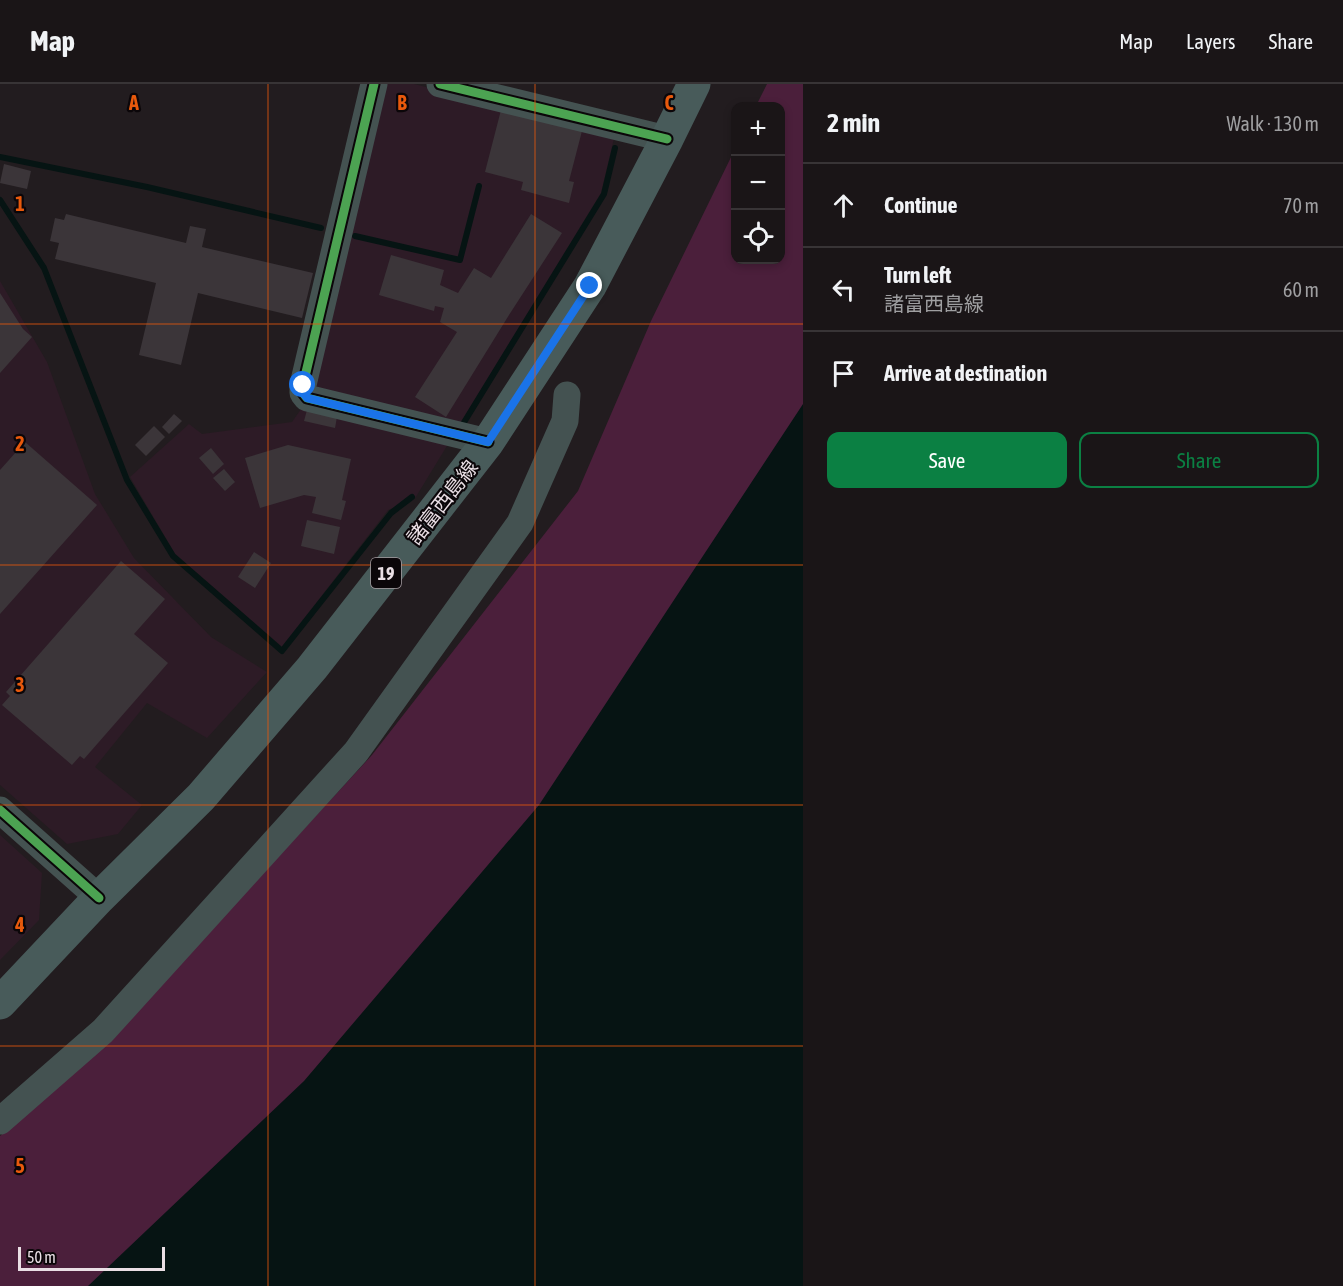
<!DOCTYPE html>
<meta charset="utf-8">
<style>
body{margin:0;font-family:"Asap Condensed","Noto Sans JP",sans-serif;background:#272224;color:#f1f3f6}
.controls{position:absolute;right:18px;top:18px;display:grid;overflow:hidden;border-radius:12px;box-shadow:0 3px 9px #0003}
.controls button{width:54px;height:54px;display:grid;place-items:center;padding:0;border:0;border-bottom:2px solid #383436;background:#1a1517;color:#f1f3f6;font:30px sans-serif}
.scale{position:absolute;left:18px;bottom:15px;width:147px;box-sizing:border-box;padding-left:6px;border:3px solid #eadfe5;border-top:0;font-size:16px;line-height:21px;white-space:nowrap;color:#eadfe5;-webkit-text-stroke:4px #0b0609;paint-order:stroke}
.stop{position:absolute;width:18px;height:18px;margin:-14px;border:4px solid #1a73e8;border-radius:50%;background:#fff}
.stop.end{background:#1a73e8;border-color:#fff;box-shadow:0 2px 6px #0008}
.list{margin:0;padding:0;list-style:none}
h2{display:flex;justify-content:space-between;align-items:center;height:78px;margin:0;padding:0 24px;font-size:26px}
h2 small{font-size:20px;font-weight:400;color:#9f9fa1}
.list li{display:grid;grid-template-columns:39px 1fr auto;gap:18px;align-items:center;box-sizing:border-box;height:84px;padding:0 24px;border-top:2px solid #383436}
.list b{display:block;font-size:22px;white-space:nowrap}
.list p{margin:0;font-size:20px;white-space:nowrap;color:#9f9fa1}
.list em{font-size:20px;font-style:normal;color:#9f9fa1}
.actions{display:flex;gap:12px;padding:18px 24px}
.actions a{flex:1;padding:14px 0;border:2px solid #0b8043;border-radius:12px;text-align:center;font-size:21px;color:#0b8043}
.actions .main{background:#0b8043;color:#fff}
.icon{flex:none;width:33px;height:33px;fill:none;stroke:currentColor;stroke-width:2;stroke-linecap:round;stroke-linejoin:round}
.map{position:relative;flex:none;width:803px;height:1202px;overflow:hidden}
header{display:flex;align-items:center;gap:36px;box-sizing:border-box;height:84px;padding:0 30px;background:#1a1517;border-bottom:2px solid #383436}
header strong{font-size:28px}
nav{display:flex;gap:33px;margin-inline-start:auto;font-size:21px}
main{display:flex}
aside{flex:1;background:#1a1517}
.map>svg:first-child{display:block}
.built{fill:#2d1b26}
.green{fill:#4b1f3b}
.water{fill:#061413}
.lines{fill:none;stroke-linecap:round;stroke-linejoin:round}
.stream{stroke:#061413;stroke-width:6}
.building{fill:#3b3539}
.minor{stroke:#445251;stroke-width:27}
.major{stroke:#485b5a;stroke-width:33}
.cycleway-casing{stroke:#0b0609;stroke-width:13}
.cycleway{stroke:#4ca352;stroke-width:9}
.route{stroke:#1a73e8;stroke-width:8}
.grid{fill:none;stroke:#e8590c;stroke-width:1.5;stroke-opacity:0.55}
.labels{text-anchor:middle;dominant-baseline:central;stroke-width:4.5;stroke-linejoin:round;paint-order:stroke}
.shield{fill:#0b0609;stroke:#a79ea3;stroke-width:1.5}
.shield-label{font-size:18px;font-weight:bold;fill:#eadfe5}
.street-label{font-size:20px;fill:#eadfe5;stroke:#0b0609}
.grid-label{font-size:20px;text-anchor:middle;font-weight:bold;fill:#e8590c;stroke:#0b0609;stroke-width:4.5;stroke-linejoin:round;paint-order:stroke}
</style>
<header>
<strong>Map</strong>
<nav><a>Map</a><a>Layers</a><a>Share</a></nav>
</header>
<main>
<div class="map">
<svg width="803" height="1202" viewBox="0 0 803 1202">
<rect width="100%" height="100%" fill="#221c1f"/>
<!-- built -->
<g class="built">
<path d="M381,0H414L615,50L601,109L414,416L388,426L282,563L175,470L130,393L189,340L202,350L292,338L306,318Z"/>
<path d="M0,197L47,278L95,410L134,474L211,553L267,588L207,654L147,619L95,683L142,721L118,750L67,760L0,701Z"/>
<path d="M0,751L42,789L39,836L0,876Z"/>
</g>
<!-- green -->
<path class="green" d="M767,0H803V420L505,846L103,1202H0V1052L115,950L372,671L578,407L651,237L735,65L736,176H780V22H756Z"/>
<!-- water -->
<path class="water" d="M803,320V1202H88L304,997L539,721Z"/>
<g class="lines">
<!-- stream -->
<g class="stream">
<path d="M0,73L147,103L321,144"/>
<path d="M0,116L44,184L127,396L173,472L282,567L391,429L412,413"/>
<path d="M355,152L460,176L479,102"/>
<path d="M463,340L604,110L615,64"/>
</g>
</g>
<!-- building -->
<g class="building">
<path d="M501,26L582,47L569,97L574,98L569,119L521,106L523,98L485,88Z"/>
<path d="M4,80L31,87L27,105L0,99Z"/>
<path d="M66,130L186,159L190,142L206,145L202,163L313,189L302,234L198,209L181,281L139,271L156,199L55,175L59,159L50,157L55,134L64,136Z"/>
<path d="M531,130L562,149L509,231L446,333L415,313L457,248L440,238L444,224L435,222L434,227L379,211L391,171L444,186L440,201L458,209L474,184L491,194Z"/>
<path d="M0,209L23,245L32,253L0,289Z"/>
<path d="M307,326L337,333L335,344L304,337Z"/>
<path d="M174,330L182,337L169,350L162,343Z"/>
<path d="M154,342L165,353L146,372L135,361Z"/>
<path d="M25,358L97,421L0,530V386Z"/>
<path d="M288,361L351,375L342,416L346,417L341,436L312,429L316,413L304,411L260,424L245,374Z"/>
<path d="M211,364L224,380L213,390L199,374Z"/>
<path d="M224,385L235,398L225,407L213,394Z"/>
<path d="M307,436L340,443L334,470L301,462Z"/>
<path d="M254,468L271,479L255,504L238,493Z"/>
<path d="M121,477L165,515L134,550L168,579L84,675L80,672L72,681L2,621L10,612L6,608Z"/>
</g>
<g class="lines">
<!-- minor -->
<g class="minor">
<path d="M374,0L303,301V309L307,314L488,358"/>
<path d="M440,0L667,55"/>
<path d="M0,726L99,814"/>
<path d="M0,1037L103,947L356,668L520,439L565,337L567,311"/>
</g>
<!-- major -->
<path class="major" d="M0,919L99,814L201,713L312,584L488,358L590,202L667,55L694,0"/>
<!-- cycleway casing -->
<g class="cycleway-casing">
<g id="cycleway">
<path d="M374,0L303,301V309L307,314L488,358"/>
<path d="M440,0L667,55"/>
<path d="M0,726L99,814"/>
</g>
</g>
<!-- cycleway -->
<use href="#cycleway" class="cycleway"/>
</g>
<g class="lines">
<!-- route -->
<path class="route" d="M303,301V309L307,314L488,358L590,202"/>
</g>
<!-- grid -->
<path class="grid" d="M268,0V1202M535,0V1202M0,240H803M0,481H803M0,721H803M0,962H803"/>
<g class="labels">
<!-- shield labels -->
<rect class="shield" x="371" y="474" width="30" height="30" rx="4.5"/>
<g class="shield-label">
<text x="386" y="489">19</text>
</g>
<!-- street labels -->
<g class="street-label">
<text transform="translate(442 418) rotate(-52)">諸富西島線</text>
</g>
</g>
<g class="grid-label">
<text x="134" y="26">A</text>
<text x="402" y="26">B</text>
<text x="669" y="26">C</text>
<text x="20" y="127">1</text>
<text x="20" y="367">2</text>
<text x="20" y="608">3</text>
<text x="20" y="848">4</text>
<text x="20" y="1089">5</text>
</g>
</svg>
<div class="controls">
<button>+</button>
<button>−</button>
<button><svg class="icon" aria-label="locate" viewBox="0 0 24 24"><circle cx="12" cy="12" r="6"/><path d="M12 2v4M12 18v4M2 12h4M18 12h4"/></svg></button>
</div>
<div class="scale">50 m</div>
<div class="stop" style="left:303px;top:301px"></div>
<div class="stop end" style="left:590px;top:202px"></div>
</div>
<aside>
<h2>2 min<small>Walk · 130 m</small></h2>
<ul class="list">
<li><svg class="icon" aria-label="ahead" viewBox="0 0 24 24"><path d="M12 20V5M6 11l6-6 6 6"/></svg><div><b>Continue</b></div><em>70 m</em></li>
<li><svg class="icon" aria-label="left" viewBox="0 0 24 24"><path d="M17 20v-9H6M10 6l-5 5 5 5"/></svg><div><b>Turn left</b><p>諸富西島線</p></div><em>60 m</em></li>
<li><svg class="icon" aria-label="arrive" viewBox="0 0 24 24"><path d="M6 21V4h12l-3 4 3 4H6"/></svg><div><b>Arrive at destination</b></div></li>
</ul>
<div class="actions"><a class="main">Save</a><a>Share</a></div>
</aside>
</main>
